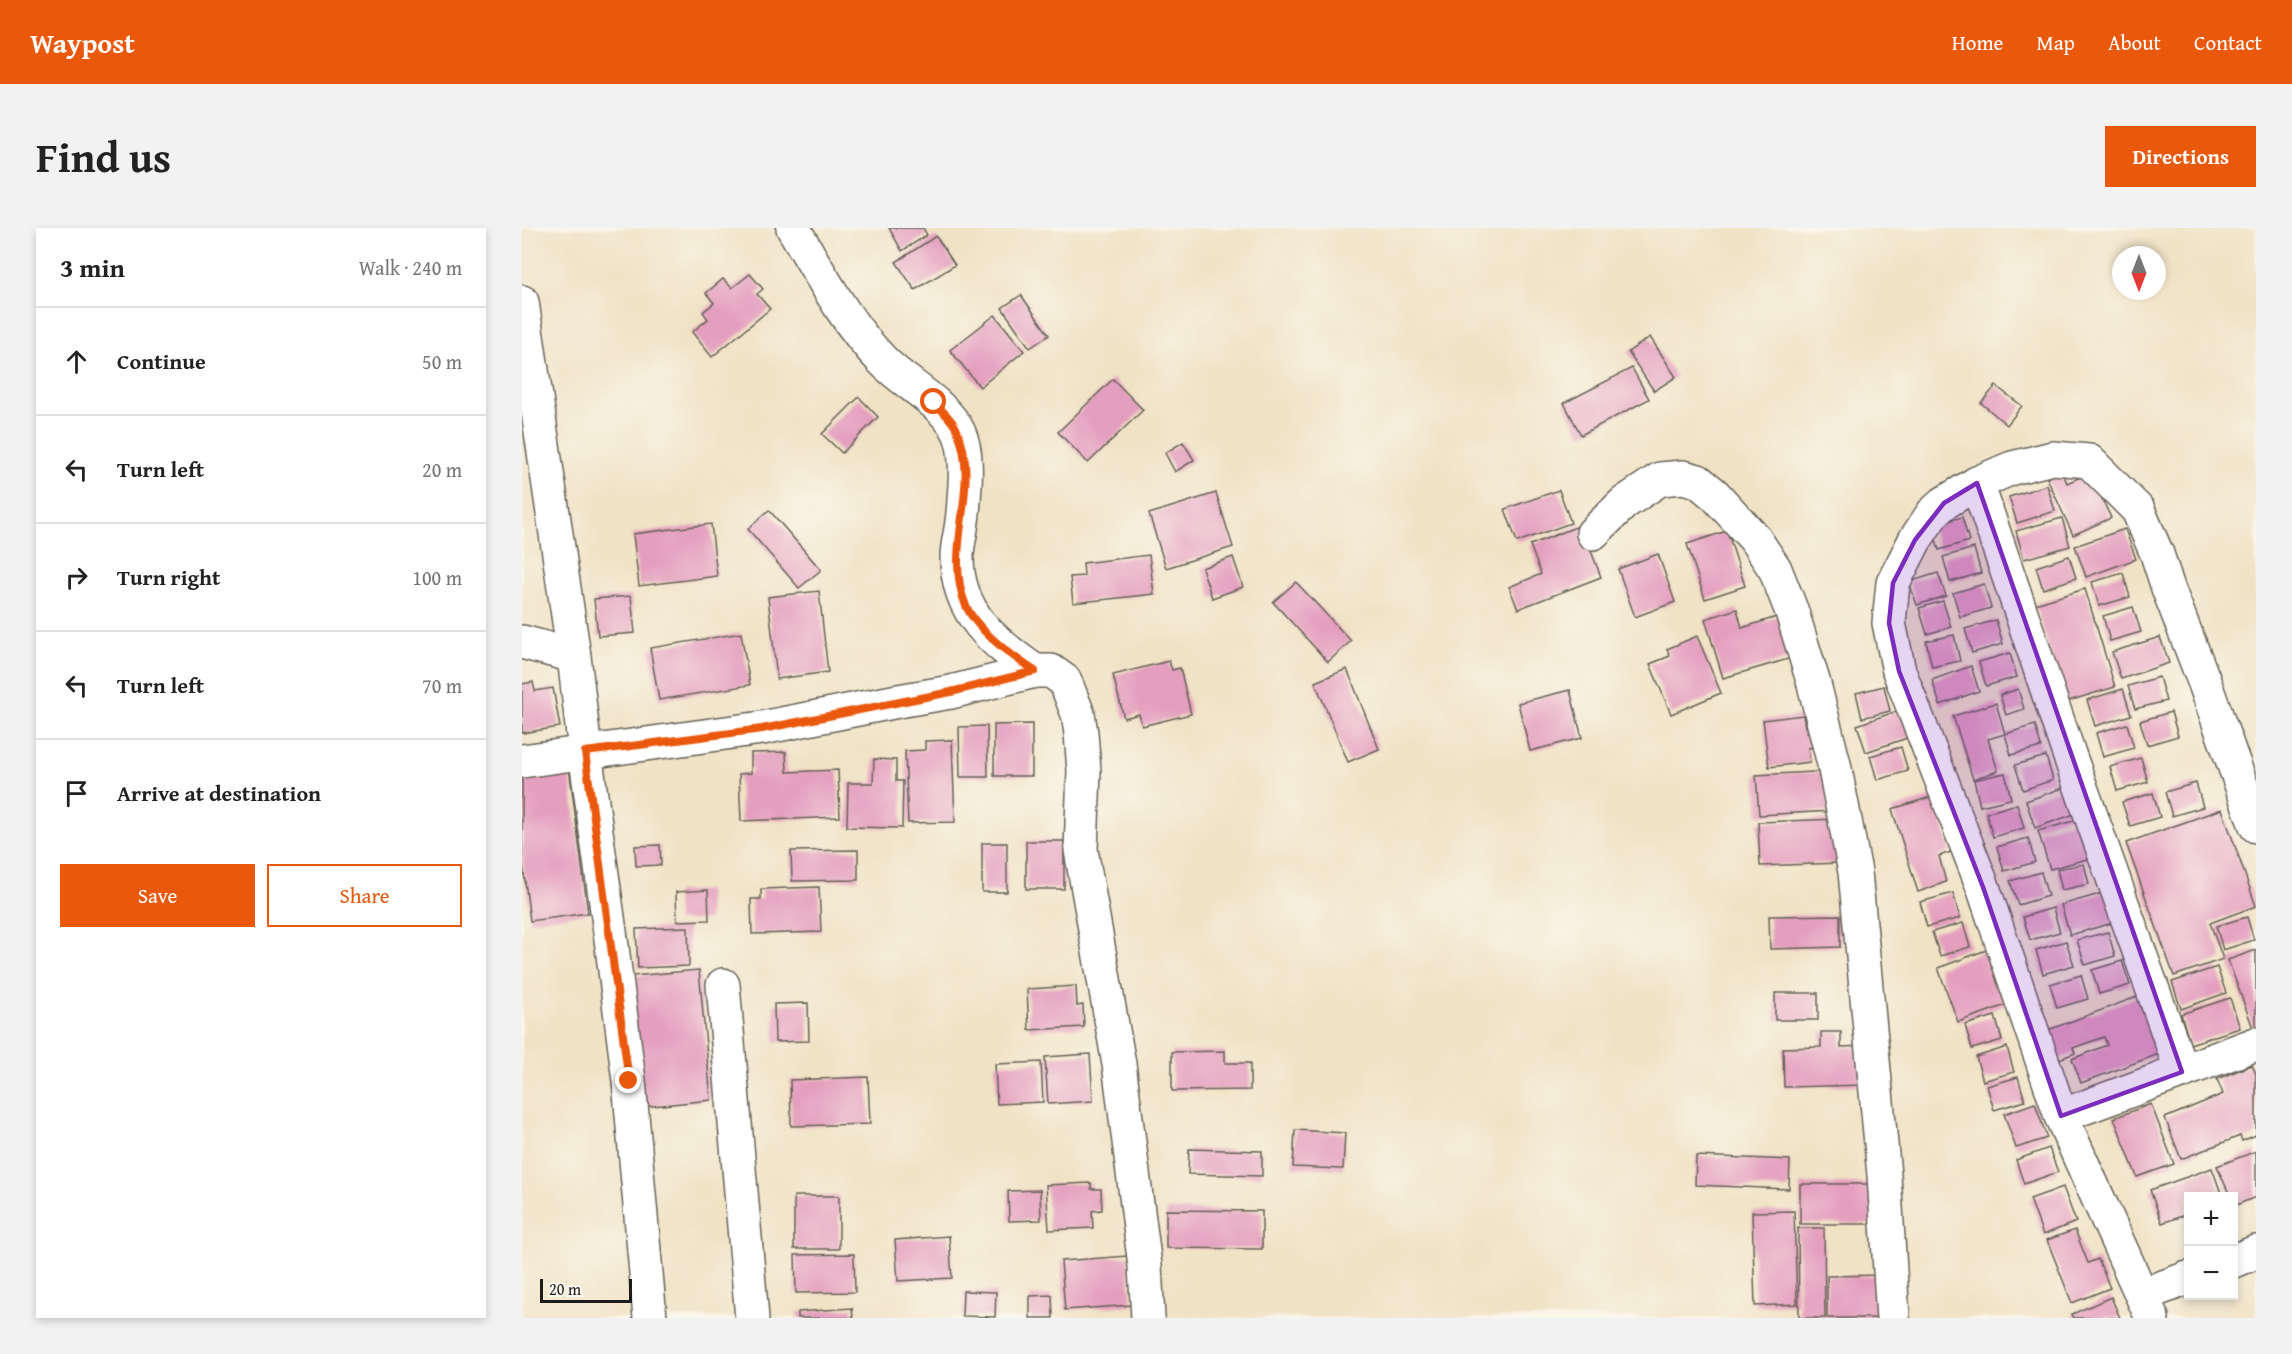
<!DOCTYPE html>
<meta charset="utf-8">
<style>
body{margin:0;font-family:"Gentium Book Plus",serif;background:#f2f2f2;color:#222}
.controls{position:absolute;right:18px;bottom:18px;display:grid;overflow:hidden;border-radius:0px;box-shadow:0 3px 9px #0003}
.controls button{width:54px;height:54px;display:grid;place-items:center;padding:0;border:0;border-bottom:2px solid #e0e0e0;background:#fff;color:#222;font:30px sans-serif}
.compass{position:absolute;left:1590px;top:18px;width:54px;height:54px;border-radius:50%;background:#fff;box-shadow:0 3px 9px #0003;rotate:180deg}
.scale{position:absolute;left:18px;bottom:15px;width:92px;box-sizing:border-box;padding-left:6px;border:3px solid #1c1c1c;border-top:0;font-size:16px;line-height:21px;white-space:nowrap;color:#1c1c1c;-webkit-text-stroke:4px #fbf7ec;paint-order:stroke}
.stop{position:absolute;width:18px;height:18px;margin:-14px;border:4px solid #ea580c;border-radius:50%;background:#fff}
.stop.end{background:#ea580c;border-color:#fff;box-shadow:0 2px 6px #0008}
.list{margin:0;padding:0;list-style:none}
h2{display:flex;justify-content:space-between;align-items:center;height:78px;margin:0;padding:0 24px;font-size:26px}
h2 small{font-size:20px;font-weight:400;color:#767676}
.list li{display:grid;grid-template-columns:39px 1fr auto;gap:18px;align-items:center;box-sizing:border-box;height:108px;padding:0 24px;border-top:2px solid #e0e0e0}
.list b{display:block;font-size:22px;white-space:nowrap}
.list em{font-size:20px;font-style:normal;color:#767676}
.actions{display:flex;gap:12px;padding:18px 24px}
.actions a{flex:1;padding:14px 0;border:2px solid #ea580c;border-radius:0px;text-align:center;font-size:21px;color:#ea580c}
.actions .main{background:#ea580c;color:#fff}
.icon{flex:none;width:33px;height:33px;fill:none;stroke:currentColor;stroke-width:2;stroke-linecap:round;stroke-linejoin:round}
.map{position:relative;flex:none;width:1734px;height:1090px;overflow:hidden;border-radius:0px}
header{display:flex;align-items:center;gap:36px;box-sizing:border-box;height:84px;padding:0 30px;background:#ea580c;color:#fff}
header strong{font-size:28px}
nav{display:flex;gap:33px;margin-inline-start:auto;font-size:21px}
.intro{display:flex;align-items:center;justify-content:space-between;box-sizing:border-box;height:144px;padding:0 36px}
h1{margin:0;font-size:42px}
.button{padding:15px 27px;border-radius:0px;background:#ea580c;color:#fff;font-size:21px;font-weight:700}
main{display:flex;gap:36px;padding:0 36px}
aside{flex:1;background:#fff;border-radius:0px;box-shadow:0 3px 9px #0003}
.map>svg:first-child{display:block}
.building{fill:#e49fbe}
.lines{fill:none;stroke-linecap:round;stroke-linejoin:round}
.minor-casing{stroke:#666157;stroke-width:36}
.minor{stroke:#fff;stroke-width:33}
.route{stroke:#ea580c;stroke-width:8}
.marked{fill:#7b2cbf;fill-opacity:0.2;stroke:#7b2cbf;stroke-width:4.5;stroke-linejoin:round}
</style>
<header>
<strong>Waypost</strong>
<nav><a>Home</a><a>Map</a><a>About</a><a>Contact</a></nav>
</header>
<div class="intro"><h1>Find us</h1><a class="button">Directions</a></div>
<main>
<aside>
<h2>3 min<small>Walk · 240 m</small></h2>
<ul class="list">
<li><svg class="icon" aria-label="ahead" viewBox="0 0 24 24"><path d="M12 20V5M6 11l6-6 6 6"/></svg><div><b>Continue</b></div><em>50 m</em></li>
<li><svg class="icon" aria-label="left" viewBox="0 0 24 24"><path d="M17 20v-9H6M10 6l-5 5 5 5"/></svg><div><b>Turn left</b></div><em>20 m</em></li>
<li><svg class="icon" aria-label="right" viewBox="0 0 24 24"><path d="M7 20v-9h11M14 6l5 5-5 5"/></svg><div><b>Turn right</b></div><em>100 m</em></li>
<li><svg class="icon" aria-label="left" viewBox="0 0 24 24"><path d="M17 20v-9H6M10 6l-5 5 5 5"/></svg><div><b>Turn left</b></div><em>70 m</em></li>
<li><svg class="icon" aria-label="arrive" viewBox="0 0 24 24"><path d="M6 21V4h12l-3 4 3 4H6"/></svg><div><b>Arrive at destination</b></div></li>
</ul>
<div class="actions"><a class="main">Save</a><a>Share</a></div>
</aside>
<div class="map">
<svg width="1734" height="1090" viewBox="0 0 1734 1090">
<rect width="100%" height="100%" fill="#fbf7ec"/>
<filter id="ink" filterUnits="userSpaceOnUse"><feTurbulence type="fractalNoise" baseFrequency=".0167" numOctaves="2"/><feDisplacementMap in="SourceGraphic" scale="12" xChannelSelector="R" yChannelSelector="G"/><feConvolveMatrix kernelMatrix="1 2 1 2 8 2 1 2 1" color-interpolation-filters="sRGB"/></filter>
<filter id="wash" filterUnits="userSpaceOnUse"><feTurbulence type="fractalNoise" baseFrequency=".008" numOctaves="4" result="noise"/><feDisplacementMap in="SourceGraphic" scale="24" xChannelSelector="R" yChannelSelector="G"/><feGaussianBlur stdDeviation="1.35" result="paint"/><feColorMatrix in="noise" values="0 0 0 0 0 0 0 0 0 0 0 0 0 0 0 0 0 1.4 0 .05"/><feComposite in="paint" operator="in"/></filter>
<g filter="url(#wash)">
<rect width="100%" height="100%" fill="#f0e2c5"/>
<g id="blocks">
<!-- building -->
<g class="building">
<path d="M367,0H401L405,7L380,23Z"/>
<path d="M414,8L433,37L393,62L374,34Z"/>
<path d="M228,46L241,61L235,66L248,81L190,129L170,104L186,91L181,84L192,75L184,65L201,51L210,60Z"/>
<path d="M499,67L527,107L508,120L480,80Z"/>
<path d="M473,87L502,123L458,159L428,122Z"/>
<path d="M1128,109L1154,149L1132,163L1106,124Z"/>
<path d="M1110,140L1127,171L1059,207L1042,175Z"/>
<path d="M591,151L621,182L566,235L536,204Z"/>
<path d="M1474,158L1500,178L1485,197L1459,175Z"/>
<path d="M337,169L356,189L320,225L300,206Z"/>
<path d="M661,214L672,232L653,244L643,225Z"/>
<path d="M1540,244L1545,255L1568,245L1589,290L1551,307L1525,250Z"/>
<path d="M1525,257L1533,283L1495,295L1487,269Z"/>
<path d="M1037,262L1049,295L995,314L983,281Z"/>
<path d="M694,265L711,319L644,340L627,286Z"/>
<path d="M247,282L299,342L277,360L226,301Z"/>
<path d="M1440,289L1447,313L1417,322L1410,298Z"/>
<path d="M1540,290L1548,318L1502,331L1494,303Z"/>
<path d="M189,296L195,348L117,358L111,306Z"/>
<path d="M1059,297L1079,349L996,381L987,359L1019,346L1008,317Z"/>
<path d="M1603,301L1614,331L1564,349L1553,318Z"/>
<path d="M1205,303L1223,358L1183,371L1165,316Z"/>
<path d="M1452,320L1459,345L1428,354L1421,329Z"/>
<path d="M1136,326L1153,374L1113,389L1096,341Z"/>
<path d="M627,327L632,366L551,375L548,349L562,348L561,335Z"/>
<path d="M1547,328L1554,350L1521,361L1514,339Z"/>
<path d="M711,329L721,359L690,370L680,340Z"/>
<path d="M1416,345L1424,368L1395,377L1387,354Z"/>
<path d="M1601,345L1608,369L1577,378L1570,354Z"/>
<path d="M774,354L829,413L806,434L751,374Z"/>
<path d="M1462,356L1469,380L1438,389L1431,365Z"/>
<path d="M1563,361L1593,459L1543,474L1513,376Z"/>
<path d="M297,363L306,444L255,451L246,369Z"/>
<path d="M109,368L113,405L76,408L72,371Z"/>
<path d="M1421,373L1429,399L1405,406L1397,380Z"/>
<path d="M1611,379L1619,404L1588,413L1581,388Z"/>
<path d="M1215,381L1220,400L1267,385L1280,427L1201,450L1183,391Z"/>
<path d="M1474,392L1481,416L1450,425L1443,401Z"/>
<path d="M219,405L228,457L137,472L128,420Z"/>
<path d="M1432,407L1438,433L1410,439L1404,413Z"/>
<path d="M1175,408L1199,465L1149,486L1128,436L1148,428L1145,421Z"/>
<path d="M1638,409L1647,435L1599,451L1590,424Z"/>
<path d="M1488,425L1495,449L1464,458L1457,434Z"/>
<path d="M647,433L650,442L658,440L669,486L620,498L617,486L602,490L591,447Z"/>
<path d="M1449,438L1457,463L1418,477L1410,452Z"/>
<path d="M825,441L857,521L826,534L793,454Z"/>
<path d="M1637,449L1644,473L1613,481L1606,458Z"/>
<path d="M11,454L13,463L31,460L38,499L0,505V456Z"/>
<path d="M1362,458L1368,483L1340,490L1334,465Z"/>
<path d="M1496,461L1502,481L1484,487L1478,467Z"/>
<path d="M1601,461L1609,487L1573,498L1565,472Z"/>
<path d="M1048,462L1060,510L1008,523L996,475Z"/>
<path d="M1474,475L1483,506L1466,511L1476,543L1451,551L1431,488Z"/>
<path d="M1381,481L1391,508L1344,524L1335,497Z"/>
<path d="M1649,484L1656,508L1625,517L1618,493Z"/>
<path d="M1281,487L1284,505L1292,504L1294,519L1286,520L1288,534L1247,539L1241,492Z"/>
<path d="M510,496V548H472V497Z"/>
<path d="M1605,496L1612,520L1581,529L1574,505Z"/>
<path d="M1513,497L1519,519L1489,527L1483,506Z"/>
<path d="M465,498L466,549H438L437,499Z"/>
<path d="M430,512L433,594L386,595L383,523L403,522V513Z"/>
<path d="M1379,519L1386,543L1355,552L1348,528Z"/>
<path d="M264,524L265,544L316,542L318,589L219,593L217,546L229,545V525Z"/>
<path d="M1524,528L1531,552L1501,562L1493,537Z"/>
<path d="M1619,530L1626,554L1595,563L1588,539Z"/>
<path d="M352,531L374,532V553H381L380,600L325,599L326,555H351Z"/>
<path d="M47,539L66,685L8,693L0,629V545Z"/>
<path d="M1309,543L1312,583L1237,587L1234,547Z"/>
<path d="M1483,545L1489,571L1458,578L1452,552Z"/>
<path d="M1555,555L1564,582L1513,600L1504,573Z"/>
<path d="M1674,555L1681,579L1650,588L1643,564Z"/>
<path d="M1631,565L1638,589L1608,598L1600,574Z"/>
<path d="M1412,568L1429,624L1417,628L1424,654L1396,664L1370,581Z"/>
<path d="M1495,576L1502,600L1471,609L1464,585Z"/>
<path d="M1700,581L1734,678L1688,695L1701,731L1652,748L1604,615Z"/>
<path d="M1562,590L1573,629L1528,641L1516,603Z"/>
<path d="M1316,591L1318,635L1238,638L1236,594Z"/>
<path d="M1506,610L1513,634L1482,643L1475,619Z"/>
<rect x="504" y="613" width="38" height="48"/>
<rect x="460" y="615" width="25" height="49"/>
<path d="M138,617L139,637L114,638L113,618Z"/>
<path d="M336,622V652L270,653L269,623Z"/>
<path d="M1562,636L1567,656L1540,662L1535,641Z"/>
<path d="M1519,644L1526,668L1496,677L1488,653Z"/>
<path d="M297,659L299,704L230,706L229,671H239V661Z"/>
<path d="M186,662L187,692L155,693L154,664Z"/>
<path d="M1585,664L1594,694L1548,707L1539,677Z"/>
<path d="M1431,665L1438,690L1405,699L1398,674Z"/>
<path d="M1531,680L1538,704L1508,712L1501,689Z"/>
<path d="M1318,687V719L1248,721L1247,688Z"/>
<path d="M1725,689L1732,712L1701,722L1694,698Z"/>
<path d="M1441,695L1448,719L1418,728L1410,704Z"/>
<path d="M166,699L167,738L116,740L114,701Z"/>
<path d="M1586,704L1593,728L1563,737L1555,712Z"/>
<path d="M1544,713L1552,737L1521,746L1514,722Z"/>
<path d="M1467,721L1487,776L1436,794L1416,740Z"/>
<path d="M1734,722V799L1731,800L1706,732Z"/>
<path d="M1600,733L1608,757L1577,766L1570,742Z"/>
<path d="M1695,739L1704,765L1659,781L1650,754Z"/>
<path d="M177,742L189,872L111,880L99,749Z"/>
<path d="M1559,747L1566,771L1535,780L1528,756Z"/>
<path d="M554,758L555,778L561,777L562,799L507,802L505,761Z"/>
<rect x="1253" y="765" width="43" height="27"/>
<path d="M1620,767L1645,823L1559,855L1550,831L1585,817L1582,809L1551,820L1553,825L1537,831L1526,802Z"/>
<path d="M1708,770L1718,800L1668,816L1659,786Z"/>
<path d="M286,775L287,813L253,814L252,776Z"/>
<path d="M1473,788L1480,812L1450,821L1443,797Z"/>
<path d="M1299,804H1319V819L1344,818L1345,857L1262,859L1261,820L1299,819Z"/>
<path d="M1485,819L1492,844L1461,853L1454,829Z"/>
<path d="M703,823V835H728V862L650,863V824Z"/>
<path d="M568,826L571,873L526,876L523,829Z"/>
<path d="M519,834L521,874L475,876L473,836Z"/>
<path d="M1730,837L1734,846V907L1720,913L1718,908L1659,931L1643,890L1701,866L1695,851Z"/>
<path d="M346,849L348,896L269,898L268,852Z"/>
<path d="M1496,849L1503,873L1472,882L1465,858Z"/>
<path d="M1513,875L1525,910L1494,920L1482,886Z"/>
<path d="M1629,876L1652,936L1615,949L1592,890Z"/>
<path d="M773,902L823,905L821,941L771,939Z"/>
<path d="M1527,920L1536,944L1502,956L1494,932Z"/>
<path d="M667,921L740,923V948L666,946Z"/>
<path d="M1734,923V969L1712,978V968H1708L1695,938Z"/>
<path d="M1174,928L1268,932L1267,961L1173,957Z"/>
<path d="M1690,940L1700,968H1666V986L1640,995L1628,962Z"/>
<path d="M569,955V961H579L580,982L570,983L571,1000L527,1002L524,957Z"/>
<rect x="1278" y="956" width="76" height="40"/>
<path d="M1541,959L1554,994L1521,1007L1508,971Z"/>
<path d="M518,962L519,992L487,993L486,963Z"/>
<rect x="272" y="968" width="45" height="53"/>
<path d="M644,982L740,983V1021L644,1020Z"/>
<path d="M1272,983L1275,1076L1233,1078L1230,984Z"/>
<path d="M1276,1000H1302L1303,1090H1277Z"/>
<path d="M1553,1002L1566,1035L1576,1031L1588,1060L1550,1075L1525,1012Z"/>
<path d="M427,1008L430,1050L376,1053L373,1012Z"/>
<path d="M332,1026L333,1064L274,1065L273,1027Z"/>
<path d="M606,1028L610,1077L543,1082L539,1033Z"/>
<path d="M1363,1047V1090H1305V1048Z"/>
<path d="M441,1063L474,1064L473,1089L440,1088Z"/>
<path d="M530,1067L531,1090H508V1068Z"/>
<path d="M1589,1069L1598,1090H1552L1550,1086Z"/>
<path d="M330,1080L331,1090H276V1084Z"/>
</g>
</g>
</g>
<g filter="url(#ink)">
<use href="#blocks" fill-opacity="0" stroke="#666157" stroke-width="1.5"/>
<g class="lines">
<!-- minor casing -->
<g class="minor-casing">
<g id="minor">
<path d="M271,0C298,45 323,94 360,132C383,156 415,170 434,199C444,215 444,238 443,257C442,269 442,281 440,293C439,305 435,317 435,329C435,385 471,414 513,443"/>
<path d="M0,74L52,428L63,524L89,711L107,853L128,1090"/>
<path d="M1455,255L1547,526L1660,844"/>
<path d="M1071,305L1102,275L1138,251L1161,249L1176,253L1193,267L1233,311L1253,341L1270,384L1292,456L1312,536L1333,644L1362,947L1371,1090"/>
<path d="M0,414L52,428"/>
<path d="M0,533L240,500L376,473L429,464L513,443H529L543,453L556,486L559,505L562,543L559,622L597,836L623,1038L626,1090"/>
<path d="M201,757L230,1090"/>
<path d="M1539,888L1734,816"/>
<path d="M1712,1033L1734,1024"/>
<path d="M1620,1067L1666,1050"/>
<path d="M1630,1090L1539,888L1461,659L1377,443L1367,395L1371,355L1393,312L1411,285L1422,275L1455,255L1490,240L1531,230L1567,233L1616,282L1635,326L1646,360L1682,453L1734,598"/>
</g>
</g>
<!-- minor -->
<use href="#minor" class="minor"/>
</g>
</g>
<g class="lines" filter="url(#ink)">
<!-- route -->
<path class="route" d="M107,853L63,524L240,501L429,464L513,443C490,428 456,404 444,378C420,320 460,260 435,202C431,192 420,183 412,174"/>
</g>
<!-- marked area -->
<path class="marked" d="M1455,255L1660,844L1539,888L1461,659L1377,443L1367,395L1371,355L1393,312L1422,275Z"/>
</svg>
<div class="controls">
<button>+</button>
<button>−</button>
</div>
<svg class="compass" viewBox="-18 -18 36 36"><path d="M0-13l5 13h-10z" fill="#e53935"/><path d="M0 13l5-13h-10z" fill="#767676"/></svg>
<div class="scale">20 m</div>
<div class="stop" style="left:412px;top:174px"></div>
<div class="stop end" style="left:107px;top:853px"></div>
</div>
</main>
